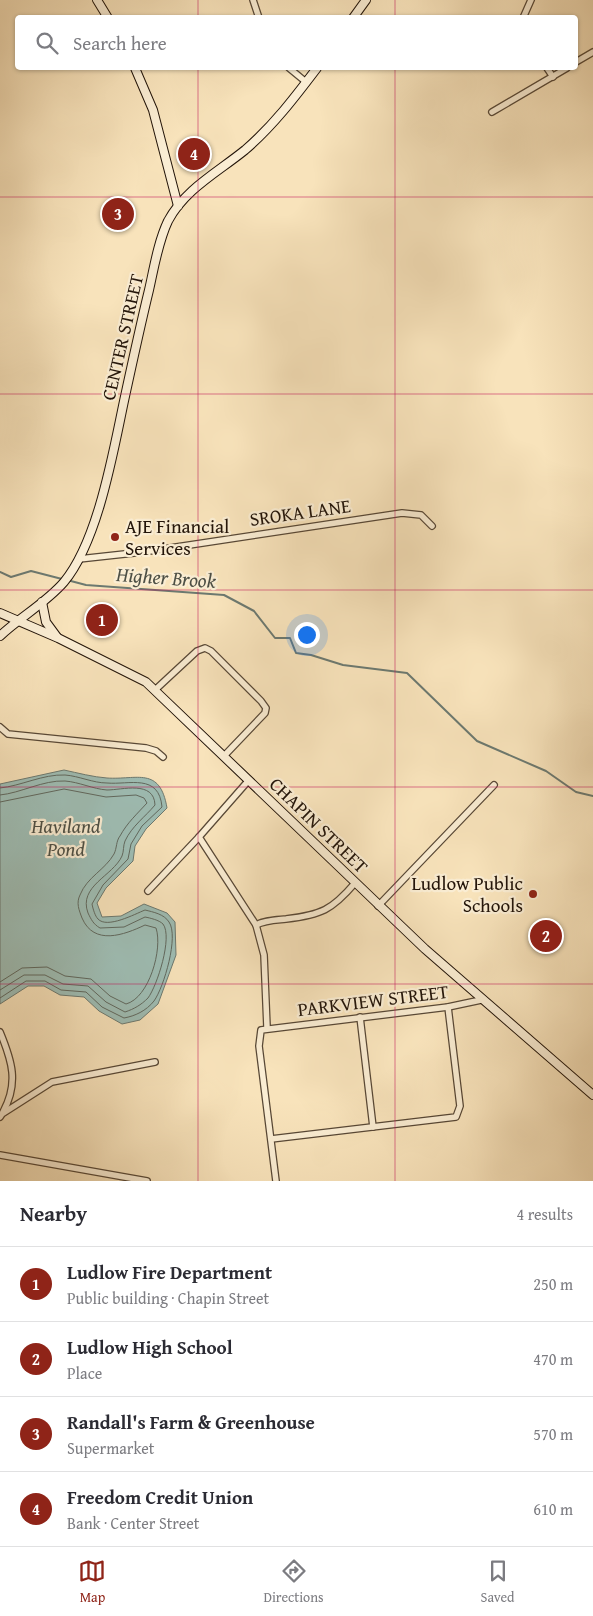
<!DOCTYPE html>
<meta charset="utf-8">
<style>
body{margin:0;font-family:"Gentium Book Plus",serif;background:#f7f7f7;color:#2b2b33}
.you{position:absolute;left:306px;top:634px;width:18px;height:18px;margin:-12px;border:4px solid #fff;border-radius:50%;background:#1a73e8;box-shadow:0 0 0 8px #1a73e833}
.badge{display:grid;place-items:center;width:32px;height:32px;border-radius:50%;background:#8f2418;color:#fff;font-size:16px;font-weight:700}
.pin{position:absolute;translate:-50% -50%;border:2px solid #fff;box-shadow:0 1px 5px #0006}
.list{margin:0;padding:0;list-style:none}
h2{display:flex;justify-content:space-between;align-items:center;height:65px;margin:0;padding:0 20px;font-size:21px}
h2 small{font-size:16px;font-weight:400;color:#7c7c81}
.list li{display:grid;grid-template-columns:32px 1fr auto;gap:15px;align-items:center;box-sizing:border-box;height:75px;padding:0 20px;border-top:1px solid #e1e1e2}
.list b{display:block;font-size:19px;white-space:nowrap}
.list p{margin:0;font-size:16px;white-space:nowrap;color:#7c7c81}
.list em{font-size:16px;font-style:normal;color:#7c7c81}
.icon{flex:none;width:28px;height:28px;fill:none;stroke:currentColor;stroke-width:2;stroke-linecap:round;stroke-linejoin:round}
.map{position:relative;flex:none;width:593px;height:1181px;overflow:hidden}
.search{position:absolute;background:#fff;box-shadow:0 1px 4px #0004;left:15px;right:15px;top:15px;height:55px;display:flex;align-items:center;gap:12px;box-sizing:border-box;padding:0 18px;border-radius:5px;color:#7c7c81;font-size:19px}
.sheet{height:365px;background:#fff}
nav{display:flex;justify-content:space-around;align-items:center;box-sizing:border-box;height:70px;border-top:1px solid #e1e1e2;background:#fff;font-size:14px;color:#7c7c81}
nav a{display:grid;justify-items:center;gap:2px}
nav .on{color:#8f2418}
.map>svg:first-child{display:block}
.water{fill:#9ebdb4;stroke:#6c7970}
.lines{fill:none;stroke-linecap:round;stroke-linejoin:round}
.shore{stroke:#60685e;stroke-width:1}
.stream{stroke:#6c7970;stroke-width:2}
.street-casing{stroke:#584836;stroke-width:8}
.secondary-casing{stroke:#221409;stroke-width:10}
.street{stroke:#faedd3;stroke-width:5.5}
.secondary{stroke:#faedd3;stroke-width:8}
.grid{fill:none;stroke:#c2185b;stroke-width:1;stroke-opacity:0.55}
.poi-dot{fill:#8f2418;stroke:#faedd3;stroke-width:2}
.labels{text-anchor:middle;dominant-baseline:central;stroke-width:4.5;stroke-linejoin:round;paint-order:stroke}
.street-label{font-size:19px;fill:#221409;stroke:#faedd3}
.poi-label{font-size:19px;fill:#221409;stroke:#faedd3;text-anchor:start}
.water-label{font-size:20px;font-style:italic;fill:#4d4f45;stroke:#faedd3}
</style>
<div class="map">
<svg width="593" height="1181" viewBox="0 0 593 1181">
<rect width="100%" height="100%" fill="#f8e3bb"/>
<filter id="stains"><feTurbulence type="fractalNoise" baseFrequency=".004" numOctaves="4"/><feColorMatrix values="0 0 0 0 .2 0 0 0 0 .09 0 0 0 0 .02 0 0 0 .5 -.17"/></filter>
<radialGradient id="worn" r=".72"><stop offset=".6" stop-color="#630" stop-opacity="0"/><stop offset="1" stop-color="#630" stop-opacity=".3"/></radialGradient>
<!-- water -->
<path class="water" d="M64,770C78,773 93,777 107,778C137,780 160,766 167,808L146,829L135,846L133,861L106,888L97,903L102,917L121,916L144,904L167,913L175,922L176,955L158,1004L140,1020L122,1024L99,1011L84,997L60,995L44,986H28L0,1004V784Z"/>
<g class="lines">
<!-- shore -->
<g class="shore">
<path d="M0,788C21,786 43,774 65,775C79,776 93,783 107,783C129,785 159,773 162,807L142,826L131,844L128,859L103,885L92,904C93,909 95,916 98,919C107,929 135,914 145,910C153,912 164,914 169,922C179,936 164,987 154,1001C146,1011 135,1016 124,1018L102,1007L86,992L61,990L45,981H26L0,998"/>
<path d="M0,795C21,793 43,780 65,781C79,782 93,789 107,790C122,790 154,780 155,805C145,817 132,826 125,841C123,846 124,851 122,856C113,876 78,886 88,913C91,919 93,924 100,928L124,927L145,917C150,918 159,920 163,924C173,937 157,986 148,998C141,1005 134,1009 125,1012L106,1002L88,986L63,984L45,975H24L0,990"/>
<path d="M0,802L64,789L106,797L136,795L144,798L147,803C137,814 127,823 120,836C116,841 117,848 114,854C105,870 87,877 80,895C76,903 79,910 82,918C94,946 124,935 145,925L156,928C163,949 149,998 126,1004L110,996L91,979L65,976L47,967L22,968L0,982"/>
</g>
<!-- stream -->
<g class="stream">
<path d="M0,572L11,577L31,571L62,579"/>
<path d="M67,580L86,585L224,595L254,611L275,638H290L296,653L311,655L343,665L407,673L477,741L546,771L576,792L593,796"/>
</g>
<!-- street casing -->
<g class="street-casing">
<g id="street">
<path d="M253,0L259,18"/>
<path d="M523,18L531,0"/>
<path d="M576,62L593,52"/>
<path d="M289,68L306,82"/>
<path d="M547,68L553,77"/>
<path d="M492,112L567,68"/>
<path d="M79,559L143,552L402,513L421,515L432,526"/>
<path d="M155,690L197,651L205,648L211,651L261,701L266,708L265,713L224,756"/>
<path d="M0,727L8,734L146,748L156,751L163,757"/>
<path d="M249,780L199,837L256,925C265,920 275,920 286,919C321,915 332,910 355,883"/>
<path d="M148,891L199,837"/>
<path d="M378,906L494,785"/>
<path d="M256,925L264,955L267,1027"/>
<path d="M360,1017L373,1127"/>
<path d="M0,1032C12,1061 19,1083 3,1112"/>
<path d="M0,1117L2,1114L52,1082L155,1062"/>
<path d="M271,1139L456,1117L460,1106L448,1007"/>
<path d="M0,1155L147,1181"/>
<path d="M276,1181L259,1046L261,1030L448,1007L481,1000"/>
</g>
</g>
<!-- secondary casing -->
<g class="secondary-casing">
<g id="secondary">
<path d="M97,0L108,18"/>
<path d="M353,18L366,0"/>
<path d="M135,68L153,110L178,206"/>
<path d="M42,602L46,622L57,637"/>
<path d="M0,613L58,638L146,682L425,949L593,1095"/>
<path d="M0,636C20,617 46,603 64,582C98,541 113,453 124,401C132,364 140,327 149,290C154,268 158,242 168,221C185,189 218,172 245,150C273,126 295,97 317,68"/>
</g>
</g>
<!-- street -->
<use href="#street" class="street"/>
<!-- secondary -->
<use href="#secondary" class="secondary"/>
</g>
<!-- grid -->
<path class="grid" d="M198,0V18M395,0V18M198,68V1181M395,68V1181M0,197H593M0,394H593M0,590H593M0,787H593M0,984H593"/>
<!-- markers -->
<g class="poi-dot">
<circle cx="115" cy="537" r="5"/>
<circle cx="533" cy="894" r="5"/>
</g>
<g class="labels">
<!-- street labels -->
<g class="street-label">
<text transform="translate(122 337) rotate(-77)">CENTER STREET</text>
<text transform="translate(300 512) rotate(-8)">SROKA LANE</text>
<text transform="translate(319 825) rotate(44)">CHAPIN STREET</text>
<text transform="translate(373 1000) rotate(-7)">PARKVIEW STREET</text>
</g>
<!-- poi labels -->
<g class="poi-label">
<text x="125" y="526">AJE Financial<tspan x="125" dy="22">Services</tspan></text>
<text x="523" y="883" text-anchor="end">Ludlow Public<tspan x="523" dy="22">Schools</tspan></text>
</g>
<!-- water labels -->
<g class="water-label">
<text transform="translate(166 577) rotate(4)">Higher Brook</text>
<text x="66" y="825">Haviland<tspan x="66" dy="23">Pond</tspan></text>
</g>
</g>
<rect width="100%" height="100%" filter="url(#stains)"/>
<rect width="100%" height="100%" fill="url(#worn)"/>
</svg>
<div class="you"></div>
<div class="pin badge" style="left:102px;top:620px">1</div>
<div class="pin badge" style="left:546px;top:936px">2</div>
<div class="pin badge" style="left:118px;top:214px">3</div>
<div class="pin badge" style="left:194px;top:154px">4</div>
<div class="search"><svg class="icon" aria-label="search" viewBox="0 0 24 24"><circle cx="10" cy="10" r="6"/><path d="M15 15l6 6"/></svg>Search here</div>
</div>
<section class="sheet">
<h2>Nearby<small>4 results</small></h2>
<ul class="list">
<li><span class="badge">1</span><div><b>Ludlow Fire Department</b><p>Public building · Chapin Street</p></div><em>250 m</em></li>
<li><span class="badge">2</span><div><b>Ludlow High School</b><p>Place</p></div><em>470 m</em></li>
<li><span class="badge">3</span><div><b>Randall's Farm &amp; Greenhouse</b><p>Supermarket</p></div><em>570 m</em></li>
<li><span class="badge">4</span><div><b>Freedom Credit Union</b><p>Bank · Center Street</p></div><em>610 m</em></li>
</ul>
</section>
<nav>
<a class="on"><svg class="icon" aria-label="map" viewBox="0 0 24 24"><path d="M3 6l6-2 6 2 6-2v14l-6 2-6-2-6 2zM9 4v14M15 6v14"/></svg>Map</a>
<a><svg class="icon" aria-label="directions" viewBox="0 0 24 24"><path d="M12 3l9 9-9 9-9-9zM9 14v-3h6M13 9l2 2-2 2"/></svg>Directions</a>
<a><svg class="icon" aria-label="saved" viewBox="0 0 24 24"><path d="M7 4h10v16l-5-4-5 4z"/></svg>Saved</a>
</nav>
